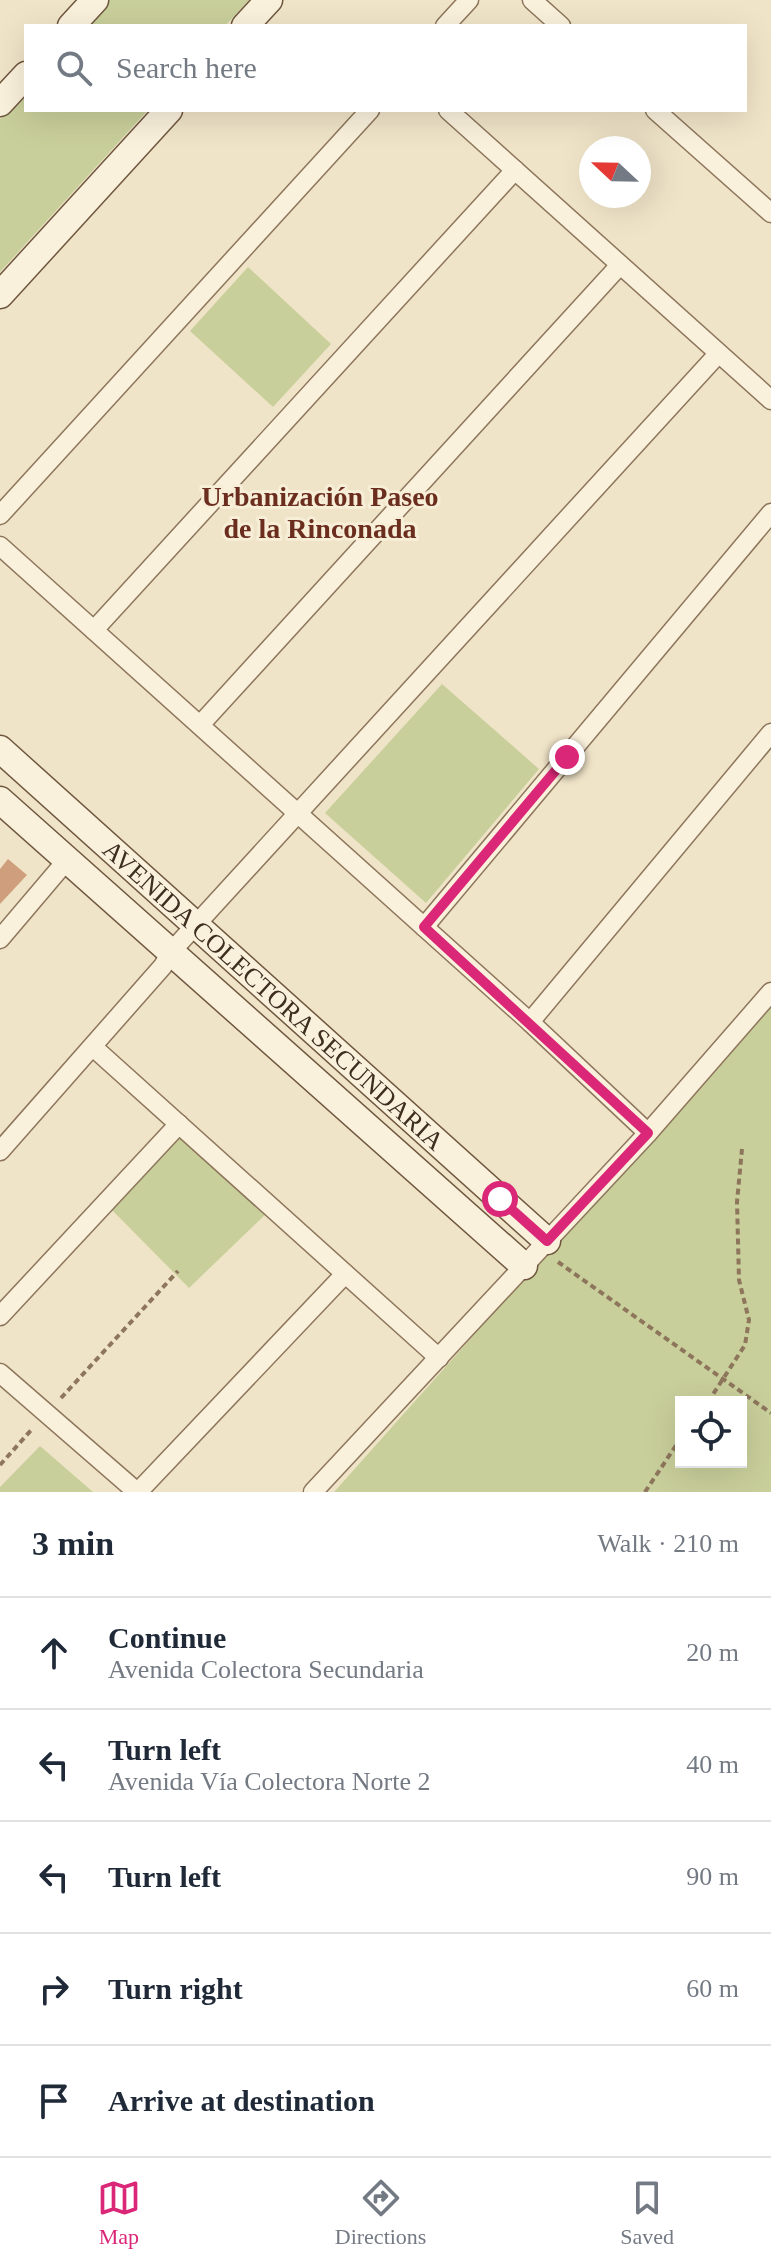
<!DOCTYPE html>
<meta charset="utf-8">
<style>
body{margin:0;font-family:"Times New Roman",serif;background:#f6f6f7;color:#1f2937}
.controls{position:absolute;right:24px;bottom:24px;display:grid;overflow:hidden;border-radius:0px;box-shadow:0 8px 32px #0002}
.controls button{width:72px;height:72px;display:grid;place-items:center;padding:0;border:0;border-bottom:2px solid #e0e1e3;background:#fff;color:#1f2937;font:40px sans-serif}
.compass{position:absolute;left:579px;top:136px;width:72px;height:72px;border-radius:50%;background:#fff;box-shadow:0 8px 32px #0002;rotate:292deg}
.stop{position:absolute;width:24px;height:24px;margin:-18px;border:6px solid #db2777;border-radius:50%;background:#fff}
.stop.end{background:#db2777;border-color:#fff;box-shadow:0 2px 8px #0008}
.list{margin:0;padding:0;list-style:none}
h2{display:flex;justify-content:space-between;align-items:center;height:104px;margin:0;padding:0 32px;font-size:34px}
h2 small{font-size:26px;font-weight:400;color:#747a83}
.list li{display:grid;grid-template-columns:52px 1fr auto;gap:24px;align-items:center;box-sizing:border-box;height:112px;padding:0 32px;border-top:2px solid #e0e1e3}
.list b{display:block;font-size:30px;white-space:nowrap}
.list p{margin:0;font-size:26px;white-space:nowrap;color:#747a83}
.list em{font-size:26px;font-style:normal;color:#747a83}
.icon{flex:none;width:44px;height:44px;fill:none;stroke:currentColor;stroke-width:2;stroke-linecap:round;stroke-linejoin:round}
.map{position:relative;flex:none;width:771px;height:1492px;overflow:hidden}
.search{position:absolute;background:#fff;box-shadow:0 8px 32px #0002;left:24px;right:24px;top:24px;height:88px;display:flex;align-items:center;gap:20px;box-sizing:border-box;padding:0 28px;border-radius:0px;color:#747a83;font-size:30px}
.sheet{height:664px;background:#fff}
nav{display:flex;justify-content:space-around;align-items:center;box-sizing:border-box;height:112px;border-top:2px solid #e0e1e3;background:#fff;font-size:22px;color:#747a83}
nav a{display:grid;justify-items:center;gap:4px}
nav .on{color:#db2777}
.map>svg:first-child{display:block}
.green{fill:#c9cf9b;fill-rule:evenodd}
.building{fill:#cf9f7d}
.lines{fill:none;stroke-linecap:round;stroke-linejoin:round}
.street-casing{stroke:#8d765c;stroke-width:21}
.secondary-casing{stroke:#6f573f;stroke-width:29}
.path{stroke:#8d765c;stroke-width:4;stroke-dasharray:6 4;stroke-linecap:butt}
.street{stroke:#faf1dc;stroke-width:18}
.secondary{stroke:#faf1dc;stroke-width:26}
.route{stroke:#db2777;stroke-width:10}
.labels{text-anchor:middle;dominant-baseline:central;stroke-width:6;stroke-linejoin:round;paint-order:stroke}
.street-label{font-size:26px;fill:#3d2e20;stroke:#f7eed8}
.neighbourhood-label{font-size:28px;font-weight:bold;fill:#6b2e1e;stroke:#f7eed8}
</style>
<div class="map">
<svg width="771" height="1492" viewBox="0 0 771 1492">
<rect width="100%" height="100%" fill="#f0e4c8"/>
<!-- green -->
<g class="green">
<path d="M108,0H249L225,26H85Z"/>
<path d="M26,90V110H148L0,272V119Z"/>
<path d="M248,267L331,344L273,407L190,331Z"/>
<path d="M442,684L539,769L426,903L325,813Z"/>
<path d="M771,993V1492H334L539,1262ZM681,1402H741V1462H681Z"/>
<path d="M178,1132L268,1212L189,1288L109,1207Z"/>
<path d="M40,1446L93,1492H0V1487Z"/>
</g>
<!-- building -->
<path class="building" d="M8,859L27,875L0,904V869Z"/>
<g class="lines">
<!-- street casing -->
<g class="street-casing">
<g id="street">
<path d="M532,0L561,26"/>
<path d="M445,26L469,0"/>
<path d="M448,110L771,400"/>
<path d="M655,110L771,213"/>
<path d="M0,515L370,110"/>
<path d="M0,546L530,1022L648,1133"/>
<path d="M94,630L515,170"/>
<path d="M200,725L620,265"/>
<path d="M424,927L771,513"/>
<path d="M0,939L67,860"/>
<path d="M530,1022L771,733"/>
<path d="M93,1047L439,1358"/>
<path d="M0,1151L163,966L170,953L718,354"/>
<path d="M0,1316L179,1124"/>
<path d="M0,1373L137,1492"/>
<path d="M138,1492L345,1274"/>
<path d="M313,1492L648,1133L771,992"/>
</g>
</g>
<!-- secondary casing -->
<g class="secondary-casing">
<g id="secondary">
<path d="M71,26L95,0"/>
<path d="M245,26L269,0"/>
<path d="M0,103L26,75"/>
<path d="M0,295L169,110"/>
<path id="s1" d="M0,749L547,1241"/>
<path d="M0,800L524,1266"/>
</g>
</g>
<!-- path -->
<g class="path">
<path d="M558,1262L771,1413"/>
<path d="M61,1398L178,1271"/>
<path d="M708,1402L745,1345L749,1320L739,1280L737,1202L742,1149"/>
<path d="M0,1465L33,1428"/>
<path d="M645,1492L681,1438"/>
</g>
<!-- street -->
<use href="#street" class="street"/>
<!-- secondary -->
<use href="#secondary" class="secondary"/>
</g>
<g class="lines">
<!-- route -->
<path class="route" d="M500,1199L547,1241L648,1133L424,927L567,757"/>
</g>
<g class="labels">
<!-- street labels -->
<g class="street-label">
<text stroke="none"><textPath href="#s1" startOffset="368">AVENIDA COLECTORA SECUNDARIA</textPath></text>
</g>
<!-- neighbourhood labels -->
<g class="neighbourhood-label">
<text x="320" y="496">Urbanización Paseo<tspan x="320" dy="32">de la Rinconada</tspan></text>
</g>
</g>
</svg>
<div class="controls">
<button><svg class="icon" aria-label="locate" viewBox="0 0 24 24"><circle cx="12" cy="12" r="6"/><path d="M12 2v4M12 18v4M2 12h4M18 12h4"/></svg></button>
</div>
<svg class="compass" viewBox="-18 -18 36 36"><path d="M0-13l5 13h-10z" fill="#e53935"/><path d="M0 13l5-13h-10z" fill="#747a83"/></svg>
<div class="stop" style="left:500px;top:1199px"></div>
<div class="stop end" style="left:567px;top:757px"></div>
<div class="search"><svg class="icon" aria-label="search" viewBox="0 0 24 24"><circle cx="10" cy="10" r="6"/><path d="M15 15l6 6"/></svg>Search here</div>
</div>
<section class="sheet">
<h2>3 min<small>Walk · 210 m</small></h2>
<ul class="list">
<li><svg class="icon" aria-label="ahead" viewBox="0 0 24 24"><path d="M12 20V5M6 11l6-6 6 6"/></svg><div><b>Continue</b><p>Avenida Colectora Secundaria</p></div><em>20 m</em></li>
<li><svg class="icon" aria-label="left" viewBox="0 0 24 24"><path d="M17 20v-9H6M10 6l-5 5 5 5"/></svg><div><b>Turn left</b><p>Avenida Vía Colectora Norte 2</p></div><em>40 m</em></li>
<li><svg class="icon" aria-label="left" viewBox="0 0 24 24"><path d="M17 20v-9H6M10 6l-5 5 5 5"/></svg><div><b>Turn left</b></div><em>90 m</em></li>
<li><svg class="icon" aria-label="right" viewBox="0 0 24 24"><path d="M7 20v-9h11M14 6l5 5-5 5"/></svg><div><b>Turn right</b></div><em>60 m</em></li>
<li><svg class="icon" aria-label="arrive" viewBox="0 0 24 24"><path d="M6 21V4h12l-3 4 3 4H6"/></svg><div><b>Arrive at destination</b></div></li>
</ul>
</section>
<nav>
<a class="on"><svg class="icon" aria-label="map" viewBox="0 0 24 24"><path d="M3 6l6-2 6 2 6-2v14l-6 2-6-2-6 2zM9 4v14M15 6v14"/></svg>Map</a>
<a><svg class="icon" aria-label="directions" viewBox="0 0 24 24"><path d="M12 3l9 9-9 9-9-9zM9 14v-3h6M13 9l2 2-2 2"/></svg>Directions</a>
<a><svg class="icon" aria-label="saved" viewBox="0 0 24 24"><path d="M7 4h10v16l-5-4-5 4z"/></svg>Saved</a>
</nav>
